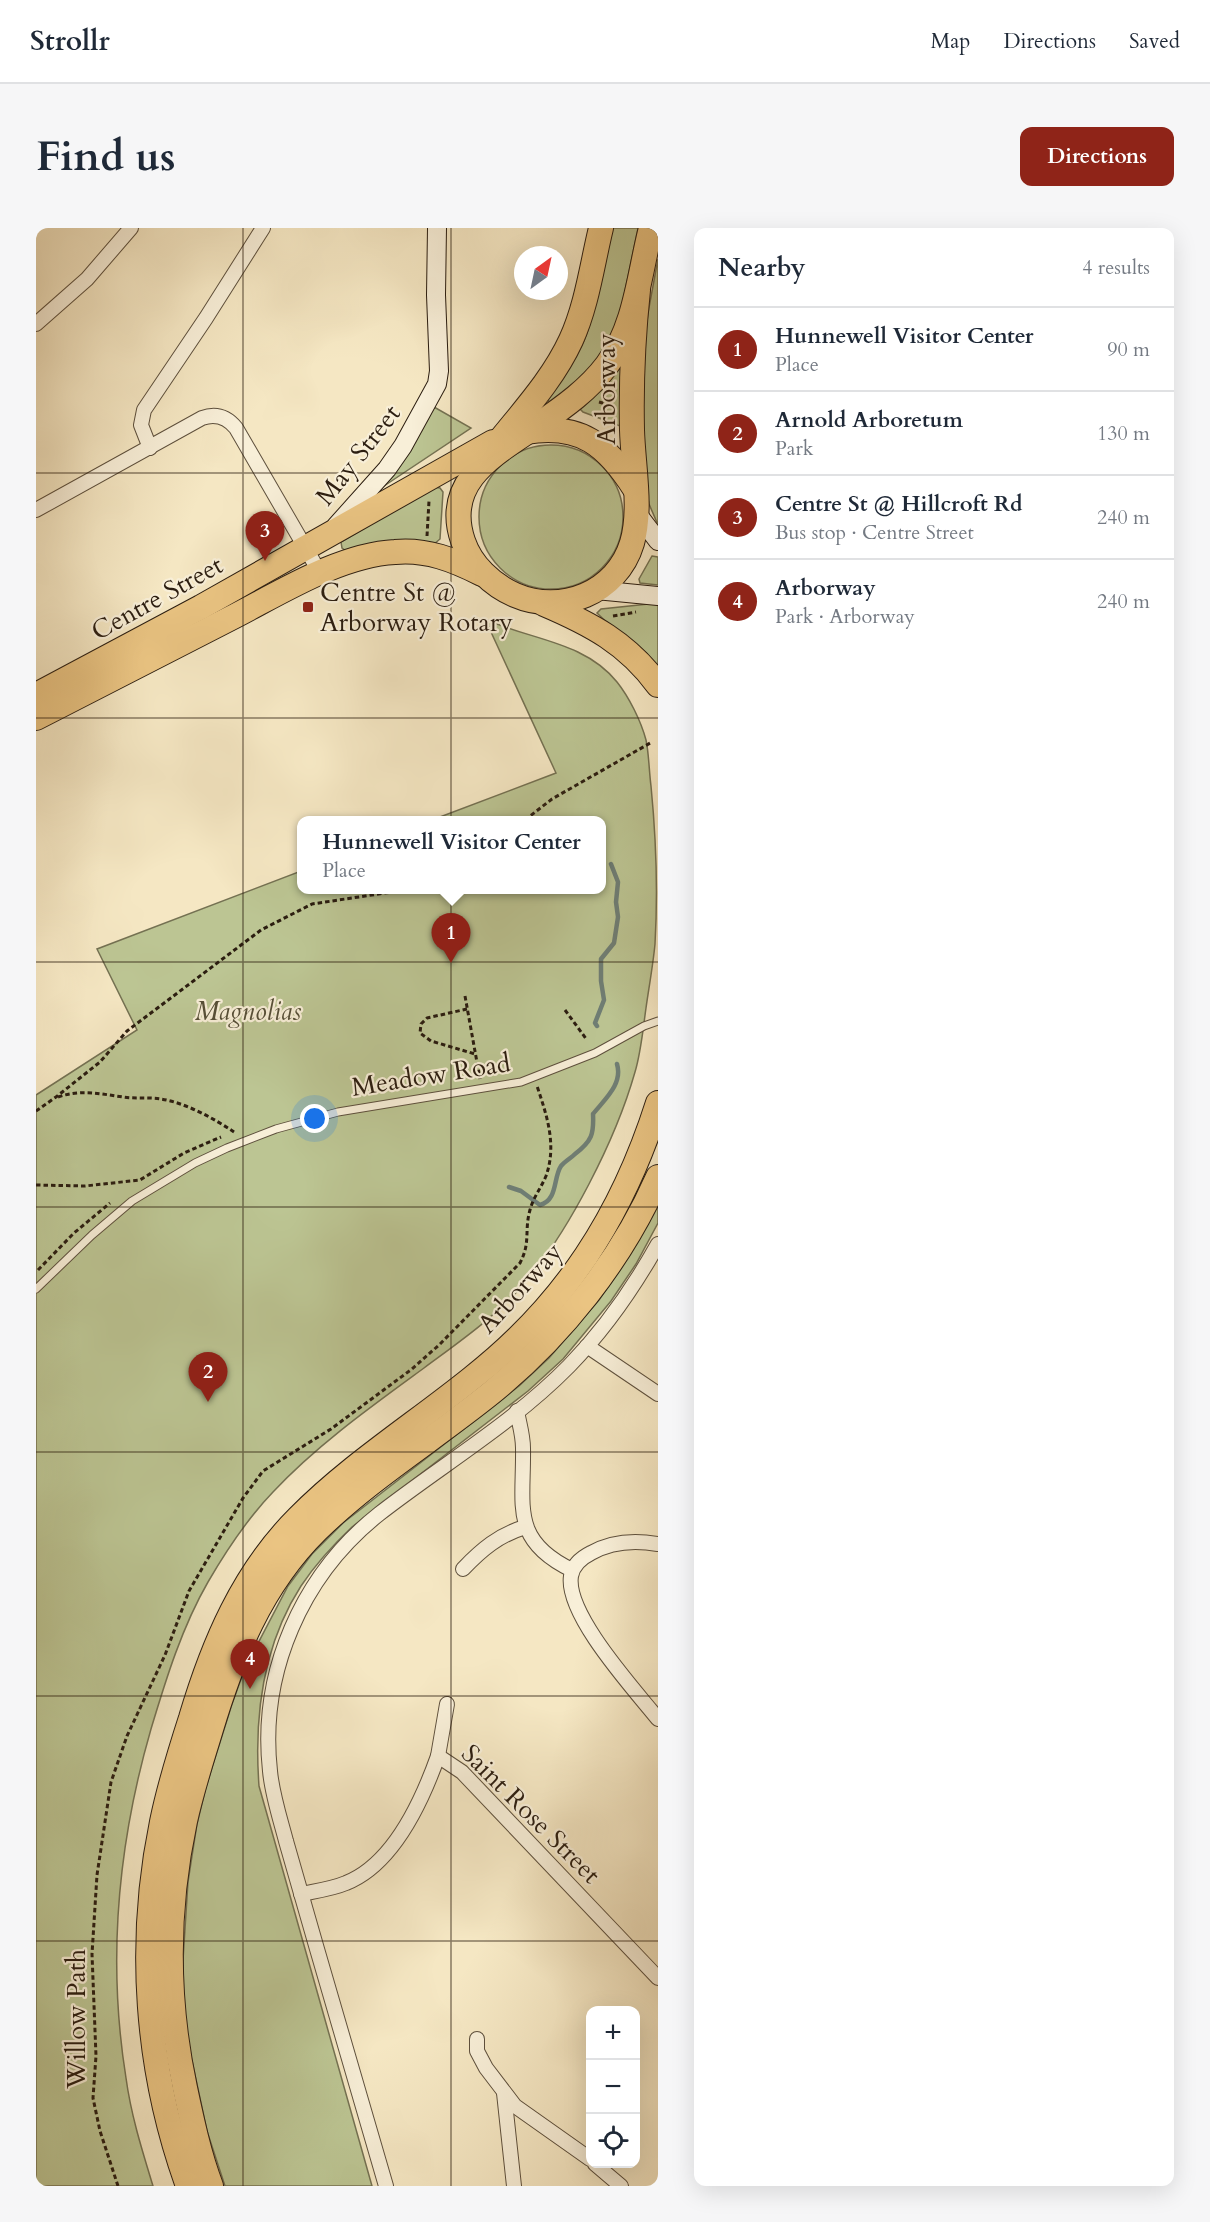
<!DOCTYPE html>
<meta charset="utf-8">
<style>
body{margin:0;font-family:Cardo,serif;background:#f6f6f7;color:#1f2937}
.controls{position:absolute;right:18px;bottom:18px;display:grid;overflow:hidden;border-radius:12px;box-shadow:0 6px 24px #0002}
.controls button{width:54px;height:54px;display:grid;place-items:center;padding:0;border:0;border-bottom:2px solid #e0e1e3;background:#fff;color:#1f2937;font:30px sans-serif}
.compass{position:absolute;left:478px;top:18px;width:54px;height:54px;border-radius:50%;background:#fff;box-shadow:0 6px 24px #0002;rotate:33deg}
.you{position:absolute;left:279px;top:891px;width:21px;height:21px;margin:-15px;border:4px solid #fff;border-radius:50%;background:#1a73e8;box-shadow:0 0 0 9px #1a73e833}
.badge{display:grid;place-items:center;width:39px;height:39px;border-radius:50%;background:#8f2418;color:#fff;font-size:20px;font-weight:700}
.pin{position:absolute;translate:-50% -50px;filter:drop-shadow(0 2px 3px #0008)}
.pin::after{content:'';position:absolute;top:32px;width:21px;height:18px;background:inherit;clip-path:polygon(0 0,100% 0,50% 100%)}
.popup{position:absolute;left:261px;top:588px;width:309px;height:78px;box-sizing:border-box;display:grid;place-content:center;border-radius:12px;background:#fff;filter:drop-shadow(0 2px 4px #0005);font-size:20px;white-space:nowrap;color:#747a83}
.popup b{font-size:22px;color:#1f2937}
.popup::after{content:'';position:absolute;left:50%;top:100%;margin-left:-12px;border:12px solid transparent;border-top-color:#fff}
.list{margin:0;padding:0;list-style:none}
h2{display:flex;justify-content:space-between;align-items:center;height:78px;margin:0;padding:0 24px;font-size:26px}
h2 small{font-size:20px;font-weight:400;color:#747a83}
.list li{display:grid;grid-template-columns:39px 1fr auto;gap:18px;align-items:center;box-sizing:border-box;height:84px;padding:0 24px;border-top:2px solid #e0e1e3}
.list b{display:block;font-size:22px;white-space:nowrap}
.list p{margin:0;font-size:20px;white-space:nowrap;color:#747a83}
.list em{font-size:20px;font-style:normal;color:#747a83}
.icon{flex:none;width:33px;height:33px;fill:none;stroke:currentColor;stroke-width:2;stroke-linecap:round;stroke-linejoin:round}
.map{position:relative;flex:none;width:622px;height:1958px;overflow:hidden;border-radius:12px}
header{display:flex;align-items:center;gap:36px;box-sizing:border-box;height:84px;padding:0 30px;background:#fff;border-bottom:2px solid #e0e1e3}
header strong{font-size:28px}
nav{display:flex;gap:33px;margin-inline-start:auto;font-size:21px}
.intro{display:flex;align-items:center;justify-content:space-between;box-sizing:border-box;height:144px;padding:0 36px}
h1{margin:0;font-size:42px}
.button{padding:15px 27px;border-radius:12px;background:#8f2418;color:#fff;font-size:21px;font-weight:700}
main{display:flex;gap:36px;padding:0 36px}
aside{flex:1;background:#fff;border-radius:12px;box-shadow:0 6px 24px #0002}
.map>svg:first-child{display:block}
.green{fill:#bcc593;stroke:#747152;stroke-width:1.5}
.lines{fill:none;stroke-linecap:round;stroke-linejoin:round}
.stream{stroke:#6f7e75;stroke-width:4.5}
.lane-casing{stroke:#5e503d;stroke-width:9}
.street-casing{stroke:#5e503d;stroke-width:16}
.secondary-casing{stroke:#2b1d10;stroke-width:20}
.highway-casing{stroke:#2b1d10;stroke-width:26}
.path{stroke:#2b1d10;stroke-width:3;stroke-dasharray:4.5 3;stroke-linecap:butt}
.lane{stroke:#f8efd8;stroke-width:7}
.street{stroke:#f8efd8;stroke-width:14}
.secondary{stroke:#f8efd8;stroke-width:18}
.highway{stroke:#eac482;stroke-width:24}
.grid{fill:none;stroke:#2b1d10;stroke-width:1.5;stroke-opacity:0.55}
.poi-dot{fill:#8f2418;stroke:#f8efd8;stroke-width:2}
.labels{text-anchor:middle;dominant-baseline:central;stroke-width:4.5;stroke-linejoin:round;paint-order:stroke}
.street-label{font-size:26px;fill:#2b1d10;stroke:#f8efd8}
.poi-label{font-size:26px;fill:#2b1d10;stroke:#f8efd8;text-anchor:start}
.park-label{font-size:26px;font-style:italic;fill:#564f37;stroke:#f8efd8}
</style>
<header>
<strong>Strollr</strong>
<nav><a>Map</a><a>Directions</a><a>Saved</a></nav>
</header>
<div class="intro"><h1>Find us</h1><a class="button">Directions</a></div>
<main>
<div class="map">
<svg width="622" height="1958" viewBox="0 0 622 1958">
<rect width="100%" height="100%" fill="#f5e7c3"/>
<filter id="stains"><feTurbulence type="fractalNoise" baseFrequency=".00333" numOctaves="4"/><feColorMatrix values="0 0 0 0 .2 0 0 0 0 .09 0 0 0 0 .02 0 0 0 .5 -.17"/></filter>
<radialGradient id="worn" r=".72"><stop offset=".6" stop-color="#630" stop-opacity="0"/><stop offset="1" stop-color="#630" stop-opacity=".3"/></radialGradient>
<!-- green -->
<g class="green">
<path d="M574,0H602L584,87L578,104L555,141L514,175L512,172L514,168C527,151 539,133 548,113C562,78 566,37 574,0Z"/>
<path d="M622,31V297L613,276L610,261L605,144L612,85Z"/>
<path d="M586,139L584,198L547,184L544,181L553,171L568,160L583,140Z"/>
<path d="M398,179L435,200L345,260Z"/>
<circle cx="515" cy="289" r="72"/>
<path d="M398,259L404,260L407,264L404,311L397,317L310,323L306,320L305,314Z"/>
<path d="M616,328L622,329V357L604,355L603,351Z"/>
<path d="M622,375V443L561,385L565,381Z"/>
<path d="M449,391C494,412 548,413 581,454C593,469 605,493 610,512C613,526 613,543 615,558C620,609 622,664 619,716C617,737 613,759 610,780C607,801 605,824 599,844C580,911 533,1004 487,1057C458,1090 423,1114 388,1140C336,1178 281,1217 237,1264C212,1290 190,1323 172,1354C146,1399 130,1451 115,1501C82,1615 71,1732 90,1850C95,1887 106,1922 117,1958H0V867L101,802L61,721L265,643V662H565V592H396L520,545Z"/>
<path d="M622,971V995L600,1036L575,1073L527,1131L492,1163L316,1299C297,1317 279,1337 265,1358C227,1417 218,1490 223,1558L336,1958H189L171,1903L155,1828L147,1780V1732L152,1654L161,1596L170,1559L196,1476L209,1440L252,1358L276,1326L307,1295L483,1158L513,1130L563,1072L582,1044Z"/>
</g>
<g class="lines">
<!-- stream -->
<g class="stream">
<path d="M561,798L559,795L568,772L565,753V731L578,715L582,689L580,674L582,654L575,636"/>
<path d="M473,959L485,963L504,977C522,972 517,950 525,938C529,933 535,930 539,926C556,913 558,906 557,886C569,871 587,856 581,836"/>
</g>
<!-- lane casing -->
<g class="lane-casing">
<path id="lane" d="M0,1061L56,1007L96,973L159,935L191,920L240,901L302,884L485,854L559,825L608,798L622,793"/>
</g>
<!-- street casing -->
<g class="street-casing">
<g id="street">
<path d="M0,96L51,51L95,0"/>
<path d="M114,220L105,197L108,182L170,90L227,0"/>
<path d="M0,282L166,190C180,185 191,189 200,200L284,345"/>
<path d="M551,1118L622,1166"/>
<path d="M481,1183C483,1195 487,1207 487,1220C488,1278 474,1312 536,1342"/>
<path d="M622,1316C599,1312 576,1313 555,1325C545,1330 537,1337 535,1348C529,1386 598,1461 622,1491"/>
<path d="M427,1341C446,1321 463,1307 489,1299"/>
<path d="M402,1528L411,1476"/>
<path d="M265,1666C279,1663 296,1661 310,1655C358,1636 386,1573 402,1528L426,1544L622,1750"/>
<path d="M441,1811V1823L450,1840L479,1878L554,1931"/>
<path d="M468,1865L478,1958"/>
<path d="M559,1936L585,1958"/>
<path d="M350,1958C327,1879 304,1800 281,1721C271,1685 260,1649 250,1613C244,1590 236,1566 234,1543C223,1444 266,1347 343,1286C406,1237 477,1195 533,1138C568,1102 598,1059 622,1016"/>
</g>
</g>
<!-- secondary casing -->
<g class="secondary-casing">
<g id="secondary">
<path d="M600,284L622,313"/>
<path d="M300,298L351,241L367,218L401,156L403,143L400,67L401,0"/>
<path d="M560,362L622,368"/>
</g>
</g>
<!-- highway casing -->
<g class="highway-casing">
<g id="highway">
<path d="M602,62C597,109 595,156 596,202C597,237 606,282 596,315C581,365 525,387 479,367C456,357 435,337 427,313C406,252 461,225 503,196C528,179 553,161 571,137C600,97 603,47 615,0"/>
<path d="M490,204C545,195 571,217 599,261"/>
<path d="M465,211C490,180 518,149 535,112C551,77 556,37 565,0"/>
<path d="M508,376C555,396 591,415 622,457"/>
<path d="M0,467L165,379L457,214"/>
<path d="M0,490C65,457 130,424 195,390C244,365 303,327 359,324C391,321 418,332 446,346"/>
<path d="M152,1958C110,1842 101,1715 126,1594C133,1559 144,1524 155,1490C177,1416 207,1345 262,1290C313,1238 379,1196 436,1150C529,1077 586,988 622,875"/>
<path d="M175,1958C163,1926 156,1893 149,1860C130,1771 130,1682 149,1593C156,1561 166,1531 175,1501C197,1428 225,1357 281,1302C333,1251 398,1211 455,1165C525,1108 585,1033 622,949"/>
</g>
</g>
<!-- path -->
<g class="path">
<path d="M563,174L577,178"/>
<path d="M391,308L393,273"/>
<path d="M577,388L600,384"/>
<path d="M489,592L516,571L616,514"/>
<path d="M429,768L444,851"/>
<path d="M431,781L391,790L385,796L384,805L395,813L439,826"/>
<path d="M529,782L551,812"/>
<path d="M22,869C45,861 65,866 87,869C100,871 113,869 125,871C150,875 177,890 198,904"/>
<path d="M0,883L20,869L64,834L91,803L225,702L276,676L369,662"/>
<path d="M0,957L49,958L104,952L148,925L185,909"/>
<path d="M2,1042L38,1005L74,975"/>
<path d="M82,1958L64,1903L57,1870L60,1828L56,1726L61,1647L75,1554L91,1508L129,1427L153,1363L207,1270L227,1243L295,1201L376,1141L403,1117L484,1035C495,1014 488,1003 494,982C497,970 505,960 510,948C521,917 511,888 501,858"/>
</g>
<!-- lane -->
<use href="#lane" class="lane"/>
<!-- street -->
<use href="#street" class="street"/>
<!-- secondary -->
<use href="#secondary" class="secondary"/>
<!-- highway -->
<use href="#highway" class="highway"/>
</g>
<!-- grid -->
<path class="grid" d="M207,0V1958M415,0V1958M0,245H622M0,490H622M0,734H622M0,979H622M0,1224H622M0,1468H622M0,1713H622"/>
<!-- markers -->
<rect class="poi-dot" x="266" y="373" width="12" height="12" rx="3"/>
<g class="labels">
<!-- street labels -->
<g class="street-label">
<text transform="translate(570 161) rotate(-90)">Arborway</text>
<text transform="translate(322 227) rotate(-52)">May Street</text>
<text transform="translate(121 370) rotate(-29)">Centre Street</text>
<text transform="translate(395 847) rotate(-9)">Meadow Road</text>
<text transform="translate(484 1060) rotate(-48)">Arborway</text>
<text transform="translate(495 1586) rotate(45)">Saint Rose Street</text>
<text transform="translate(40 1791) rotate(-90)">Willow Path</text>
</g>
<!-- poi labels -->
<g class="poi-label">
<text x="284" y="364">Centre St @<tspan x="284" dy="30">Arborway Rotary</tspan></text>
</g>
<!-- park labels -->
<g class="park-label">
<text x="212" y="783">Magnolias</text>
</g>
</g>
<rect width="100%" height="100%" filter="url(#stains)"/>
<rect width="100%" height="100%" fill="url(#worn)"/>
</svg>
<div class="controls">
<button>+</button>
<button>−</button>
<button><svg class="icon" aria-label="locate" viewBox="0 0 24 24"><circle cx="12" cy="12" r="6"/><path d="M12 2v4M12 18v4M2 12h4M18 12h4"/></svg></button>
</div>
<svg class="compass" viewBox="-18 -18 36 36"><path d="M0-13l5 13h-10z" fill="#e53935"/><path d="M0 13l5-13h-10z" fill="#747a83"/></svg>
<div class="you"></div>
<div class="pin badge" style="left:415px;top:735px">1</div>
<div class="popup"><b>Hunnewell Visitor Center</b>Place</div>
<div class="pin badge" style="left:172px;top:1174px">2</div>
<div class="pin badge" style="left:229px;top:333px">3</div>
<div class="pin badge" style="left:214px;top:1461px">4</div>
</div>
<aside>
<h2>Nearby<small>4 results</small></h2>
<ul class="list">
<li><span class="badge">1</span><div><b>Hunnewell Visitor Center</b><p>Place</p></div><em>90 m</em></li>
<li><span class="badge">2</span><div><b>Arnold Arboretum</b><p>Park</p></div><em>130 m</em></li>
<li><span class="badge">3</span><div><b>Centre St @ Hillcroft Rd</b><p>Bus stop · Centre Street</p></div><em>240 m</em></li>
<li><span class="badge">4</span><div><b>Arborway</b><p>Park · Arborway</p></div><em>240 m</em></li>
</ul>
</aside>
</main>
